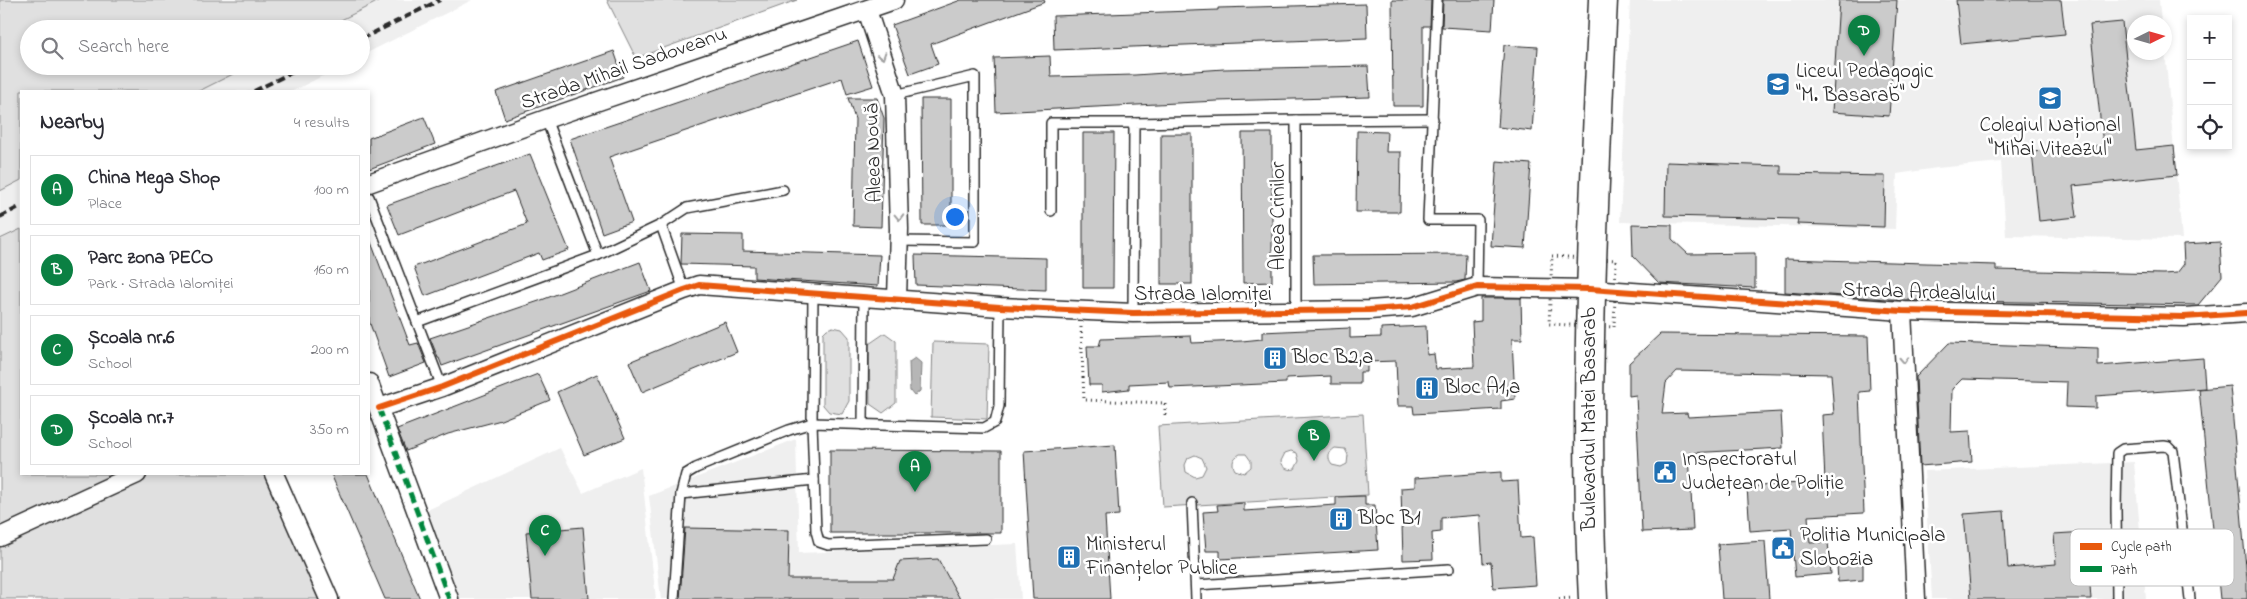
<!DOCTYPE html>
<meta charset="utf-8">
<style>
body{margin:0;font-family:"Indie Flower",sans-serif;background:#f2f2f3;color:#2b2b33}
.controls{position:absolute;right:15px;top:15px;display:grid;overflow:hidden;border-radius:0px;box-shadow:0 2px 8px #0003}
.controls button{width:45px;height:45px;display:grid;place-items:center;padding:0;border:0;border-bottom:1px solid #e1e1e2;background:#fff;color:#2b2b33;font:25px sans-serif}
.compass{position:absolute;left:2127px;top:15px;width:45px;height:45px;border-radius:50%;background:#fff;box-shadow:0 2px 8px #0003;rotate:85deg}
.you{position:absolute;left:954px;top:216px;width:18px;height:18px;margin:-12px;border:4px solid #fff;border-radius:50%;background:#1a73e8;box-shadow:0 0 0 8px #1a73e833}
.badge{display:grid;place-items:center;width:32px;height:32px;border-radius:50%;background:#0b8043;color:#fff;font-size:16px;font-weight:700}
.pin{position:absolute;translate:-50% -41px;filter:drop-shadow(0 1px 2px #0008)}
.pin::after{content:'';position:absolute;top:26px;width:18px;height:15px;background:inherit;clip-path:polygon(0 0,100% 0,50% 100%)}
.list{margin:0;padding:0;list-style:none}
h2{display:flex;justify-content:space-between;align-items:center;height:65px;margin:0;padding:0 20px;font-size:21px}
h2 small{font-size:16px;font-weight:400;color:#7c7c81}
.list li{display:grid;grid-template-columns:32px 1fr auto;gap:15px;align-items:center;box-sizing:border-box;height:70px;margin:0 10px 10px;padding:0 10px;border:1px solid #e1e1e2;border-radius:0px}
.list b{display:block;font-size:19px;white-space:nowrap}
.list p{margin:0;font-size:16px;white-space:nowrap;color:#7c7c81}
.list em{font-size:16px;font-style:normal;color:#7c7c81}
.icon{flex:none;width:28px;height:28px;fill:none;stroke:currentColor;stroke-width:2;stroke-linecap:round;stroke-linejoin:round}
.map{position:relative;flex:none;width:2247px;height:599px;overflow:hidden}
.search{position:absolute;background:#fff;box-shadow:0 2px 8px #0003;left:20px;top:20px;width:350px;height:55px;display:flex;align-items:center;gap:12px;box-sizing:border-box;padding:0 18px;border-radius:28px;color:#7c7c81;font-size:19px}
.panel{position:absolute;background:#fff;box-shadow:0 2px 8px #0003;left:20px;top:90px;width:350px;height:385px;border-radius:0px}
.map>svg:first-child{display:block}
.built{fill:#efefef}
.green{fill:#e0e0e0;stroke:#868686;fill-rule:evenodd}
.water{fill:#b6b6b6;stroke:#7e7e7e}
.building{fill:#cbcbcb;stroke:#2b2b2b}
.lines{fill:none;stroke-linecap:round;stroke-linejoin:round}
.service-casing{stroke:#2b2b2b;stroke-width:12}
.minor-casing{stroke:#2b2b2b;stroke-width:21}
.primary-casing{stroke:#2b2b2b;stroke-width:31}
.path{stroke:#2b2b2b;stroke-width:3;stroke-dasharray:1 4;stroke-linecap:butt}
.service{stroke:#fff;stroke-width:9}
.minor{stroke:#fff;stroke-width:18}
.primary{stroke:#fff;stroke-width:28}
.rail{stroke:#2b2b2b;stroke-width:4;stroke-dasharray:8 4;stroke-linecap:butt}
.quiet{stroke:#00873e;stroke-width:5;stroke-dasharray:10 5;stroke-linecap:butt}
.cycleway-casing{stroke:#fff;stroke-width:9}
.cycleway{stroke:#e8590c;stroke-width:6}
.oneway{stroke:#a0a0a0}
.labels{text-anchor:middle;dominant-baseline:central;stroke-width:5;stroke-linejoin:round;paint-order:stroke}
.street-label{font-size:21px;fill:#2b2b2b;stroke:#fff}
.poi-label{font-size:21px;fill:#2b2b2b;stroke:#fff;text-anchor:start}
.key{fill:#fff;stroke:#bfbfbf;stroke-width:1}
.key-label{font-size:14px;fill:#2b2b2b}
</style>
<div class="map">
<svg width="2247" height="599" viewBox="0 0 2247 599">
<rect width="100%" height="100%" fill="#fff"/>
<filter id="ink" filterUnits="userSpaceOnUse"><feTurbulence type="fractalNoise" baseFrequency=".02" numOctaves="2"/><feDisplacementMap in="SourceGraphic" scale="10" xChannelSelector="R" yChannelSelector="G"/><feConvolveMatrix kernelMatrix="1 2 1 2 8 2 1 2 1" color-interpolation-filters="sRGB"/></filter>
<g filter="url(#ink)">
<!-- built -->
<g class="built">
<path d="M381,0H472L361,56V29H323Z"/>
<path d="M1630,0H2159L2161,22H2134V52L2165,51L2182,239L2006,236L2001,162L1937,168L1897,174L1895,229L1620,222Z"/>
<path d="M249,66H342L293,91H199Z"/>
<path d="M21,180V229L0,239V191Z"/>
<path d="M796,439L799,553L1017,544L1021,599H661L649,496Z"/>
<path d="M560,448L583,493L641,468L656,599H457L421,513Z"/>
<path d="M2134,462L2146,599H1932L1924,471Z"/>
</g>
<!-- green -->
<g class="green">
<path d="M0,0H381L323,29H29V66H249L199,91H21V180L0,191Z"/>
<path d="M607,0H797L636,58Z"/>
<path d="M21,229V474H267L320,599H0V239Z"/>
<path d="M833,327L842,329L849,337V401L842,414L829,412L823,405V333L827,329Z"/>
<path d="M885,333L896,341V403L883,413L870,404L869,344Z"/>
<path d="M933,342L989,344L987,419L931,417Z"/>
<path d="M1363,414L1368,495L1163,507L1158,426ZM1335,448L1345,449L1348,455L1347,464L1341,467L1332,465C1327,459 1328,452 1335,448ZM1291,451L1297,453L1299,461L1295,469C1288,471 1283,468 1281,461L1285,453ZM1240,454H1246L1251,461V467L1244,473L1235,470C1231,463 1233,458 1240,454ZM1195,455L1202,458L1206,467L1202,475L1195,477L1186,472L1185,465L1188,458Z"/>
</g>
<!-- water -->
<path class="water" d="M915,358L921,363L920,391L914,396L910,391L909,362Z"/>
<!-- building -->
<g class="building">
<path d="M961,0H1044L1045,2L931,44L938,64L910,74L892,25Z"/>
<path d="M1392,0H1431L1430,26H1423V106H1393Z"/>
<path d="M1443,0H1494L1492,30L1442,27Z"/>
<path d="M1839,0H1897L1889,116L1832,112Z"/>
<path d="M1956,0H2061L2065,34L1961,44Z"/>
<path d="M1366,4L1367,38L1054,50L1053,16L1218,10V8Z"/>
<path d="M2122,22L2136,150L2174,146L2177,175L2073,186L2077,217L2039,221L2032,152L2103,145L2090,25Z"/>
<path d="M858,41L873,86L847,94L842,78L609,157L632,222L602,233L570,139Z"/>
<path d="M1504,45L1538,47L1532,131L1498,127Z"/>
<path d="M614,51L623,77L505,119L496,92Z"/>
<path d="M1050,56L1051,77L1135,75L1224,69L1368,66L1370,97L1217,101L996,112L994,58Z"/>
<path d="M848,98H877L884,118L881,227L853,226L855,119Z"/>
<path d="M921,99H951V225H922Z"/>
<path d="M424,117L435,144L369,169V138Z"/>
<path d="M1357,131L1387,132L1386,152H1401L1400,212H1356Z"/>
<path d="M1083,133H1114L1113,288H1083Z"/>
<path d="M1242,133H1272V282L1243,283Z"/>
<rect x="1161" y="134" width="31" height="150"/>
<path d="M530,154L569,250L542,260L539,253L425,296L414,267L527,224L514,191L399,235L387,205Z"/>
<path d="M1497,161L1531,164L1525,248L1491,246Z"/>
<path d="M1666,162L1781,166V174L1885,176L1884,227L1797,224L1798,219L1665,216Z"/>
<path d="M1632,224L1672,225V239L1688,254L1755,253V288L1659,283L1633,256Z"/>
<path d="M682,234L743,235V251L880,255L878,286L754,278V266L681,264Z"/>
<path d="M369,237L410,345L418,343L426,363L389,377L369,321Z"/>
<path d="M2220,242L2222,276L2198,305L1902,300L1785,292V259L1996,265V270L2163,274L2177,273L2184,264L2183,244Z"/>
<path d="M1466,254L1465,280L1456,282L1314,284L1313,255Z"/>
<path d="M915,255L1046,258V290L916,285Z"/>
<path d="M640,262L651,291L442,366L439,358H438L430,338L539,301Z"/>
<path d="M1481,298H1521L1522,339H1512L1515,399L1501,401V409L1414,414L1413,406H1398L1396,361L1367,362V372H1360V384H1331V376L1286,378V383L1170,388L1169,382L1129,384V389L1102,392V385H1089L1087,346H1099L1101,339L1191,336L1192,343L1242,341L1262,339V332L1350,328V338L1381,337V328L1426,326L1427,355L1434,354L1436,369L1474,367L1472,322L1481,321Z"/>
<path d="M725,322L737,352L642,392L629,362Z"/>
<path d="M1660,334L1868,336L1870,391L1859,392L1864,513L1808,516L1810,543L1828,542L1831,574L1795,577L1791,528L1750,531L1747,487L1825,481L1822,415L1834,414L1831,374L1677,371L1666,383L1662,414L1687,413L1688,417L1781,412L1783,448L1689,453L1693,530L1642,532L1636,395L1629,396V363Z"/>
<path d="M1949,343L2098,348V366L2203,358L2205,388L2096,396V408L2066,407L2067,382L1962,379L1952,389L1951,432L1970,431L1972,462L1920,466L1916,377Z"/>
<path d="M538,374L550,400L501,420L448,434L406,451L397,429Z"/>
<path d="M597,374L625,438L584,455L557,392Z"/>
<path d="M2230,386L2247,579V599H2220L2199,389Z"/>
<path d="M1115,445L1119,515L1105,516L1110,599H1033L1024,451Z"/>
<path d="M830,450L1001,451V533H830Z"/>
<path d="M1501,472V482L1518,481L1521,538L1533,537L1536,585L1493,588L1491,562L1483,563L1480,515L1441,518V532L1432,533L1433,559L1403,560L1401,488L1415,487V478Z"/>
<path d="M331,474H368L420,599H385Z"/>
<path d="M1365,496V505H1375L1378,550L1220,559V551H1206L1203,512L1218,511L1217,505L1244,503V511L1336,505V497Z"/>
<path d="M2004,511L2008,568L2056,564L2054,534L2086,532L2091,599H1971L1964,514Z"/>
<path d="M583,527L589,599H532L526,532Z"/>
<path d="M685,528L789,530L788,579H893L900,561L938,559L960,599H680Z"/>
<path d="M1765,541L1769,599H1722L1718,544Z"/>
<path d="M1863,564V580L1838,582L1837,565Z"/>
</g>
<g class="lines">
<!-- service casing -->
<g class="service-casing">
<g id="service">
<path d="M1437,0L1428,220H1478L1477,287"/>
<path d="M895,95L975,76V242L898,241"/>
<path d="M369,197L442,387"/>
<path d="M1051,211V123H1134"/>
<path d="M598,255L661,225"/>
<path d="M684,290L661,225L687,208L783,190"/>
<path d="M813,292L812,423L816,531L819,542L828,545L986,539"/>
<path d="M1296,311V120L1433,119"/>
<path d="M1133,313L1134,123L1296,120"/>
<path d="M417,322L598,255L546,119"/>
<path d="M863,425L864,296"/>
<path d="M681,494L814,480"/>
<path d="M1192,503L1196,599"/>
<path d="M1196,585L1449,569"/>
<path d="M674,599L681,494L686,474L696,468L789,430L812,423L984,428L995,422L999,406L1000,307"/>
<path d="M2117,599L2116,508L2117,453L2123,449L2164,446L2169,447L2173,451L2190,599"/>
</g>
</g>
<!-- minor casing -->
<g class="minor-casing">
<g id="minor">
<path d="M867,10L895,95L899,229L897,299"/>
<path d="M369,183L546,119L894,0"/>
<path d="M1902,311L1916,599"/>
<path d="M369,383L449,599"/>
<path d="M379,408L442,387L684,290L699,285L1000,307L1133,313L1369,310L1412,307L1477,287L1590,289L1902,311L2184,317L2247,313"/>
<path d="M274,474L329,599"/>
<path d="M0,537L137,474"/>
</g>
</g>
<!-- primary casing -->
<g class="primary-casing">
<path id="primary" d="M1593,599C1583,399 1594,200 1603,0"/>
</g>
<!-- path -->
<g class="path">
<path d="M1552,256L1616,260L1614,327L1549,324Z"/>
<path d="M1081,327L1084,400L1165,403V419"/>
<path d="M1559,599L1572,598"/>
</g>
<!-- service -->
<use href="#service" class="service"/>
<!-- minor -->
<use href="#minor" class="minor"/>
<!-- primary -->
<use href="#primary" class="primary"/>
<!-- rail -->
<g class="rail">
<path d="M361,39L440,0"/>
<path d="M254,91L305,66"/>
<path d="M0,217L21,206"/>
</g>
<!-- quiet -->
<path class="quiet" d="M379,408L449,599"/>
<!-- cycleway casing -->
<g class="cycleway-casing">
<path id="cycleway" d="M379,408L442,387L684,290L699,285L1000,307L1133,313L1369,310L1412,307L1477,287L1590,289L1902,311L2184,317L2247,313"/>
</g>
<!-- cycleway -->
<use href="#cycleway" class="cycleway"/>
</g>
<!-- one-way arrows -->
<defs><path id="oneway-chevron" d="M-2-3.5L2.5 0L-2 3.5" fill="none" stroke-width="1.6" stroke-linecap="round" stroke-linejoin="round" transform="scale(1.25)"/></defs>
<g class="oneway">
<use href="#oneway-chevron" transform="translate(882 56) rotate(71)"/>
<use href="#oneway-chevron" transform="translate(899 217) rotate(88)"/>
<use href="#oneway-chevron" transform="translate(1904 360) rotate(87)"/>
</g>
</g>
<!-- icons -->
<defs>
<g id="university-square" transform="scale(1.25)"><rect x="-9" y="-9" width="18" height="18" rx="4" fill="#1f6fb2" stroke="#fff"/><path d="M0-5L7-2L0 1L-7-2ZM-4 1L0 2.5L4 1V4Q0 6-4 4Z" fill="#fff"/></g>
<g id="building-square" transform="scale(1.25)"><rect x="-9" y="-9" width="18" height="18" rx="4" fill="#1f6fb2" stroke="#fff"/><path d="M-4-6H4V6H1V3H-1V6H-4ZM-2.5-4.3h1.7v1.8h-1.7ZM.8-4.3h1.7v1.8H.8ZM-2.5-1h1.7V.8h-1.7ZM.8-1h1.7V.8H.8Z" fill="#fff"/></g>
<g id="civic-square" transform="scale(1.25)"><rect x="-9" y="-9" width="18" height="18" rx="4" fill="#1f6fb2" stroke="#fff"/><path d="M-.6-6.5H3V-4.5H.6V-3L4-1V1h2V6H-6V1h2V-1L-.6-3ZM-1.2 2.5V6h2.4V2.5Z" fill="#fff"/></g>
</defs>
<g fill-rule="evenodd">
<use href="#university-square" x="1778" y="84"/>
<use href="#university-square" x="2050" y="98"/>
<use href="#building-square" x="1275" y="358"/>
<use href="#building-square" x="1427" y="388"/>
<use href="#civic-square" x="1665" y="472"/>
<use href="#building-square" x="1341" y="519"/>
<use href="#civic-square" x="1783" y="548"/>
<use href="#building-square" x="1069" y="557"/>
</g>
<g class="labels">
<!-- street labels -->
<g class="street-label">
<text transform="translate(624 69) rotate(-19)">Strada Mihail Sadoveanu</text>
<text transform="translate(874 153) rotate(-92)">Aleea Nouă</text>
<text transform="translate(1279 216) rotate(-90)">Aleea Crinilor</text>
<text transform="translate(1919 293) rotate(2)">Strada Ardealului</text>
<text x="1203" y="295">Strada Ialomiței</text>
<text transform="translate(1590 419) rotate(-90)">Bulevardul Matei Basarab</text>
</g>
<!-- poi labels -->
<g class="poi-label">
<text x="1796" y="72">Liceul Pedagogic<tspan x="1796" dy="24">"M. Basarab"</tspan></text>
<text x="2050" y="126" text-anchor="middle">Colegiul Național<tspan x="2050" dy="24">"Mihai Viteazul"</tspan></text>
<text x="1292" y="358">Bloc B2,a</text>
<text x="1444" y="388">Bloc A1,a</text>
<text x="1682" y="460">Inspectoratul<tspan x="1682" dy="24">Județean de Poliție</tspan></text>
<text x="1358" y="519">Bloc B1</text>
<text x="1800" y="536">Politia Municipala<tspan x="1800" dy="24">Slobozia</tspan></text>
<text x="1086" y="545">Ministerul<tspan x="1086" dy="24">Finanțelor Publice</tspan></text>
</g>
</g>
<!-- legend -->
<rect x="2070" y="529" width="164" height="57" rx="8" class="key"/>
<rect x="2080" y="543" width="22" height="7" fill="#e8590c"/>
<rect x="2080" y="566" width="22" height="6" fill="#00873e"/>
<g class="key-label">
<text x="2111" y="551">Cycle path</text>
<text x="2111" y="574">Path</text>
</g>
</svg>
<div class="controls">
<button>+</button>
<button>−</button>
<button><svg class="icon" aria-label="locate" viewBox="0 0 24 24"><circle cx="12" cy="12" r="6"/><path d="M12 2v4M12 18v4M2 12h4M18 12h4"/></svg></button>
</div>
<svg class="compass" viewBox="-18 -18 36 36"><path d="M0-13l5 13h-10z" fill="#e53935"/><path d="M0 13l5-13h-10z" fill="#7c7c81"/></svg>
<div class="you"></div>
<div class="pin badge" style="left:915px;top:492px">A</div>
<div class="pin badge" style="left:1314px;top:461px">B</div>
<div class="pin badge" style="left:545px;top:556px">C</div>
<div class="pin badge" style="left:1864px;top:56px">D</div>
<div class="search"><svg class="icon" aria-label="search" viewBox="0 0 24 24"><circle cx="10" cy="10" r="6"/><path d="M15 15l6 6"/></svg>Search here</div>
<section class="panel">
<h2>Nearby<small>4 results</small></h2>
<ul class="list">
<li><span class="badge">A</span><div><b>China Mega Shop</b><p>Place</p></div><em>100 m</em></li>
<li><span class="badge">B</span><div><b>Parc zona PECO</b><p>Park · Strada Ialomiței</p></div><em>160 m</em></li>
<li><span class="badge">C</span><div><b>Școala nr.6</b><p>School</p></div><em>200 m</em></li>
<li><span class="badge">D</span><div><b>Școala nr.7</b><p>School</p></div><em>350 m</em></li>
</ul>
</section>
</div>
